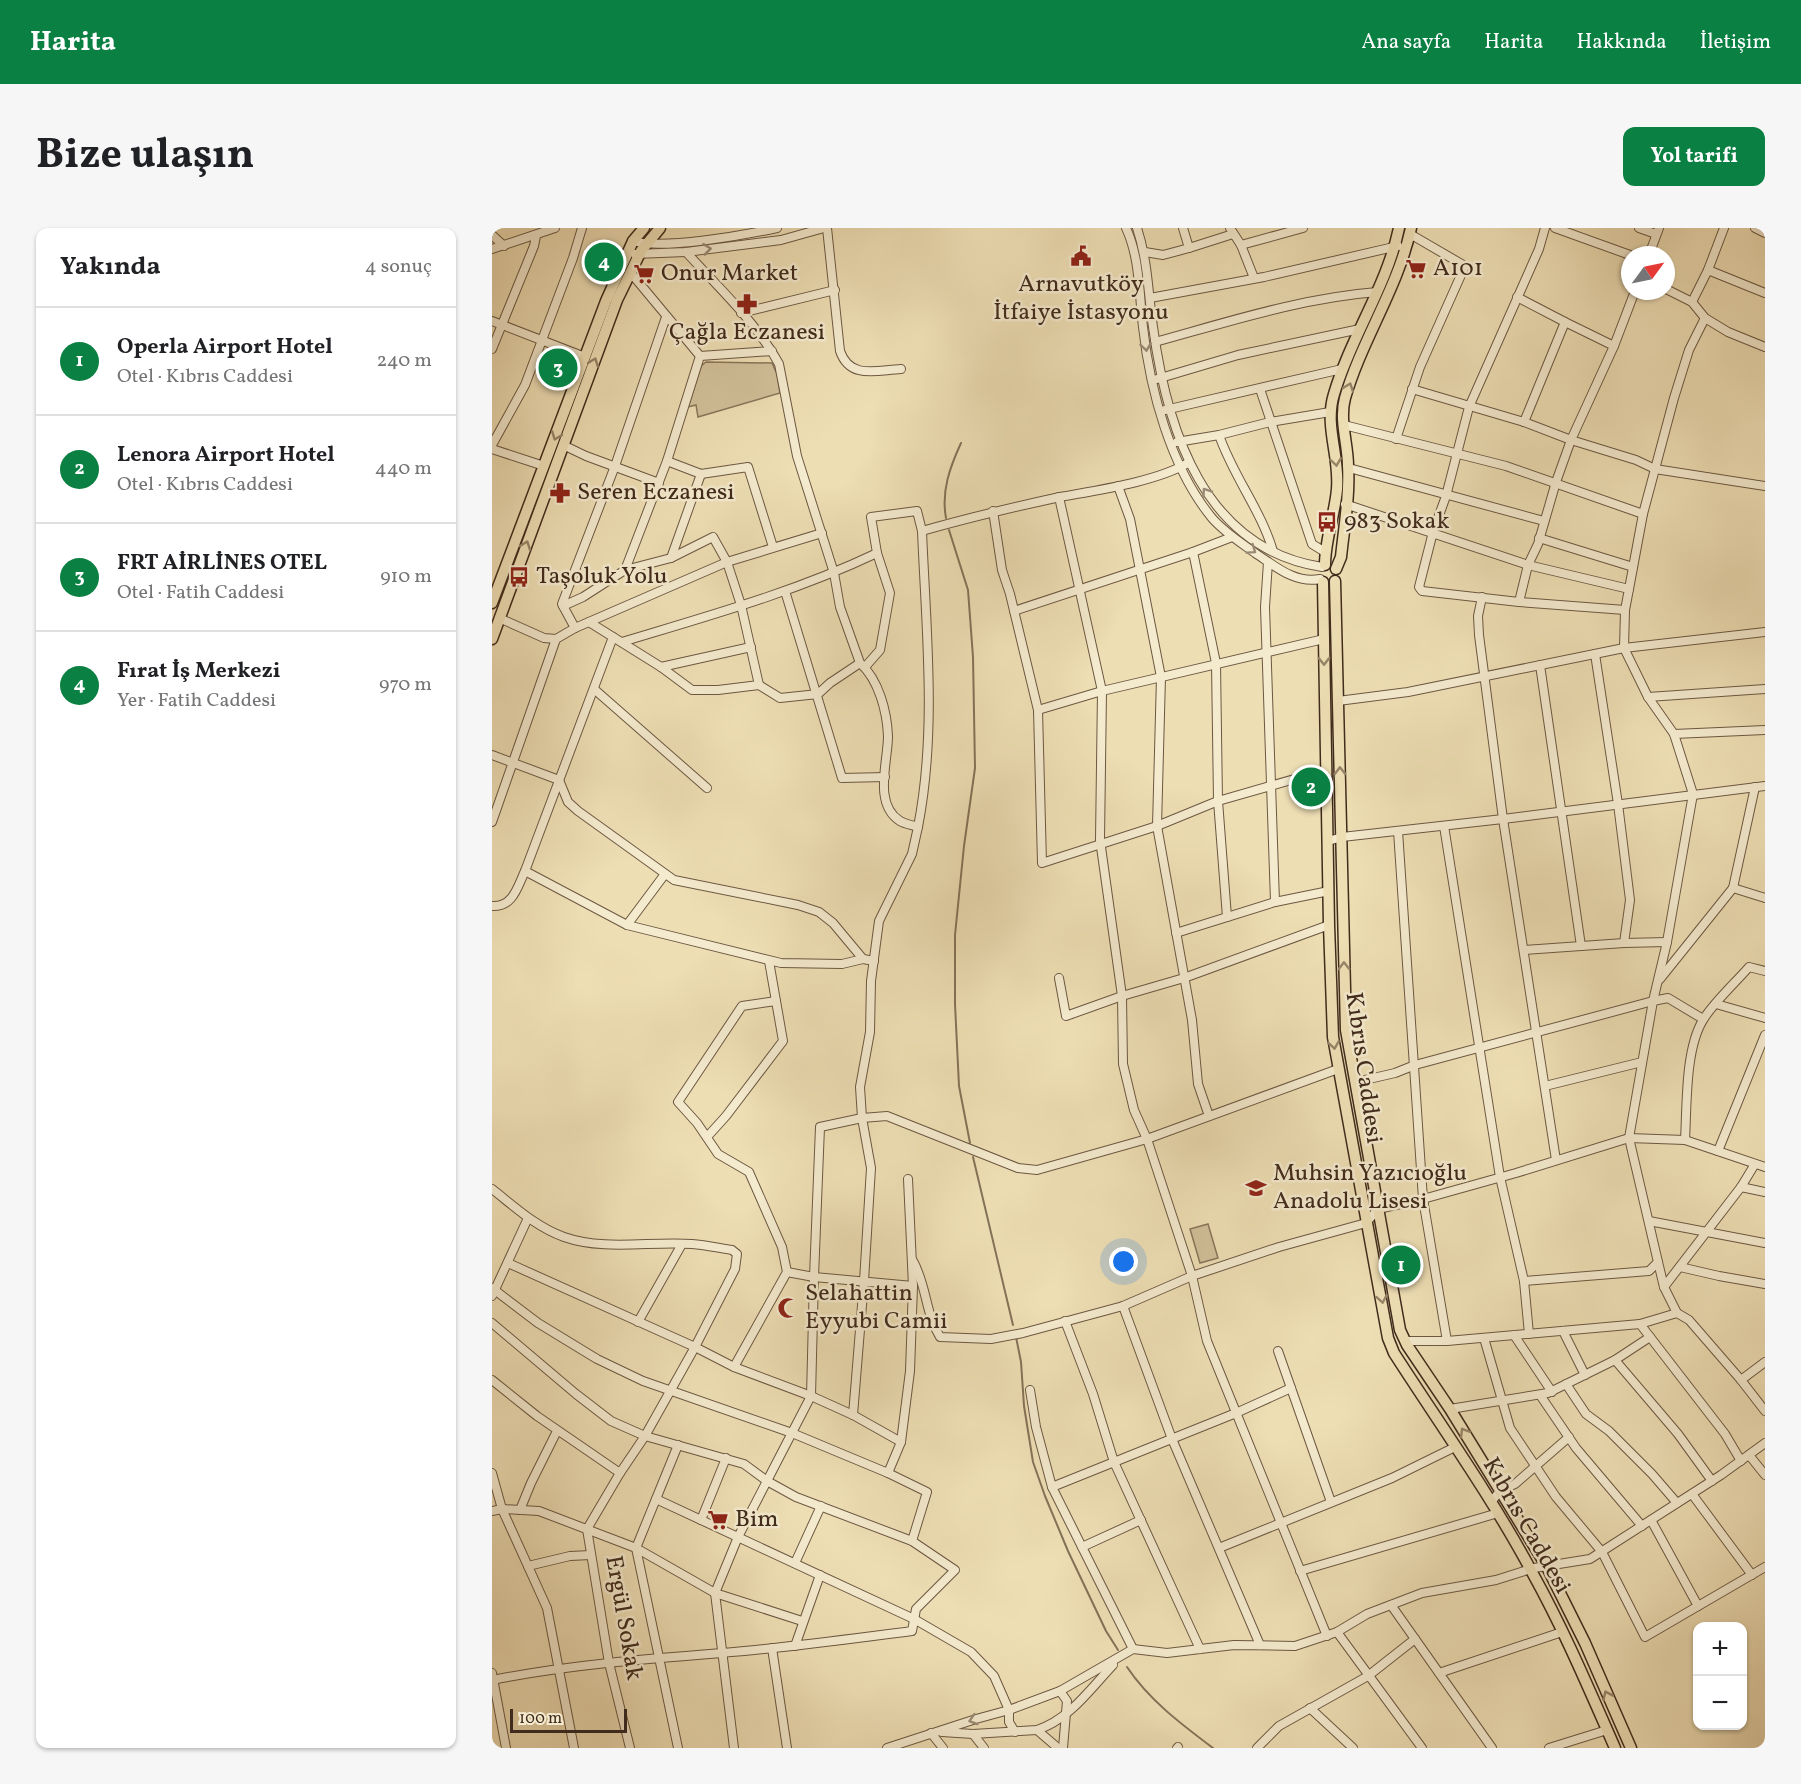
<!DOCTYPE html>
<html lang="tr">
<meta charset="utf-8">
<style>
body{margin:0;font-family:Vollkorn,serif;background:#f6f6f6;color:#202124}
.controls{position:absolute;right:18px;bottom:18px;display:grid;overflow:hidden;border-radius:12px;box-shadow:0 2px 4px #0004}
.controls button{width:54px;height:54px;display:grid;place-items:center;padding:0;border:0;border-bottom:2px solid #e0e0e0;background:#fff;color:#202124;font:30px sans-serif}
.compass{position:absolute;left:1129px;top:18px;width:54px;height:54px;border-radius:50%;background:#fff;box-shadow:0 2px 4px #0004;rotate:57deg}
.scale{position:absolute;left:18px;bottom:15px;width:117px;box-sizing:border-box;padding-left:6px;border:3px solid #412b1c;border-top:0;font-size:16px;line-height:21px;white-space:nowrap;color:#412b1c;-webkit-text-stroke:4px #f4eace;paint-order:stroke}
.you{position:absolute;left:632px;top:1034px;width:21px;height:21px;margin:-15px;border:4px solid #fff;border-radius:50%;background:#1a73e8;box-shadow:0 0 0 9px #1a73e833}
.badge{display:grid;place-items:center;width:39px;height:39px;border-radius:50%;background:#0b8043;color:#fff;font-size:20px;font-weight:700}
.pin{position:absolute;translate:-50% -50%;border:3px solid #fff;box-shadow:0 2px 6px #0006}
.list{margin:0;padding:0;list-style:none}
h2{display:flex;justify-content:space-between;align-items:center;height:78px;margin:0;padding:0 24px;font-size:26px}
h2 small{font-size:20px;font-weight:400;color:#757577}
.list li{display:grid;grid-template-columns:39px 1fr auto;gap:18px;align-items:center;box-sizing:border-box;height:108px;padding:0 24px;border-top:2px solid #e0e0e0}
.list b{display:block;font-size:22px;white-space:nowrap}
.list p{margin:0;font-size:20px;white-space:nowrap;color:#757577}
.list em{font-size:20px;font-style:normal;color:#757577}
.map{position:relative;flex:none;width:1273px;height:1520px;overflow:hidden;border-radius:12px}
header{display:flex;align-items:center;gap:36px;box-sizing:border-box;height:84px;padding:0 30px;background:#0b8043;color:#fff}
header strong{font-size:28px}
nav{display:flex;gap:33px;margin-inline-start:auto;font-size:21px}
.intro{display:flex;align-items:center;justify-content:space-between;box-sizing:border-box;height:144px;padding:0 36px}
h1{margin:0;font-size:42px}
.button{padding:15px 27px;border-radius:12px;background:#0b8043;color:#fff;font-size:21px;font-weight:700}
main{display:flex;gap:36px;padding:0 36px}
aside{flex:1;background:#fff;border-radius:12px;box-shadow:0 2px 4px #0004}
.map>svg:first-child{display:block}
.green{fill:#d1c09a;stroke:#89765b;stroke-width:1.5}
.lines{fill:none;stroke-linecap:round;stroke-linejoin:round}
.stream{stroke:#857258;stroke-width:2}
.minor-casing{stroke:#6c5842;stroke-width:10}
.major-casing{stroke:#412b1c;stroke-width:13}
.minor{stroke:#f4eace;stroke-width:8}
.major{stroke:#eedeb4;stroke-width:10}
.oneway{stroke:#9a8a75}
.oneway2{stroke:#988468}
.labels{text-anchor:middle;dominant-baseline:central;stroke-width:5;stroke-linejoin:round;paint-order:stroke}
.poi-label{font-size:24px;fill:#412b1c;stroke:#f4eace;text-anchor:start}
.street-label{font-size:24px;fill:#412b1c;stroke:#f4eace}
</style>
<header>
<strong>Harita</strong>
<nav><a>Ana sayfa</a><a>Harita</a><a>Hakkında</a><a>İletişim</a></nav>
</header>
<div class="intro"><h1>Bize ulaşın</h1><a class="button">Yol tarifi</a></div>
<main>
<aside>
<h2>Yakında<small>4 sonuç</small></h2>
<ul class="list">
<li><span class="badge">1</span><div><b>Operla Airport Hotel</b><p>Otel · Kıbrıs Caddesi</p></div><em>240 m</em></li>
<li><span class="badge">2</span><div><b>Lenora Airport Hotel</b><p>Otel · Kıbrıs Caddesi</p></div><em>440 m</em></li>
<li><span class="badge">3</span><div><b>FRT AİRLİNES OTEL</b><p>Otel · Fatih Caddesi</p></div><em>910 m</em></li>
<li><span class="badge">4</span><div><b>Fırat İş Merkezi</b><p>Yer · Fatih Caddesi</p></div><em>970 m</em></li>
</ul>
</aside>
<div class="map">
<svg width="1273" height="1520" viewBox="0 0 1273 1520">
<rect width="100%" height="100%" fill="#eedeb4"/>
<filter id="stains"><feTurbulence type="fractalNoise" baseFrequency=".00333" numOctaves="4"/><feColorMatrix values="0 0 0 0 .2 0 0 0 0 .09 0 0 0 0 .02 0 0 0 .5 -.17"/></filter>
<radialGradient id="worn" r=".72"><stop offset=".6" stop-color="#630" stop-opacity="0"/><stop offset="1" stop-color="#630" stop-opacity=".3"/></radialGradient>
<!-- green -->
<g class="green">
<path d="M214,134L280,135L285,146L288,165L206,189L204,177L196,179L209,138Z"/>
<path d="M716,996L726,1030L708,1035L698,1001Z"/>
</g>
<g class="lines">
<!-- stream -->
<g class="stream">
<path d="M454,290C449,263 458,239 469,215"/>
<path d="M457,302L476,362L481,429L483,540L472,618L463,707V776L467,858L478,915"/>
<path d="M481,929L521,1097"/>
<path d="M524,1109L529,1134L532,1178L541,1234L553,1268L576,1323L614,1403L626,1422"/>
<path d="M635,1439C657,1472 689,1496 721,1520"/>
</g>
<!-- minor casing -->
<g class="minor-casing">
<g id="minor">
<path d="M335,0L348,123C358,152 385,142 409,141"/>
<path d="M634,0C648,30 647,66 651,99C658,163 679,240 720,290C732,304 748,314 763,325C783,338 803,356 828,351"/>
<path d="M645,0C656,33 656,65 661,99C675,202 712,321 830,339"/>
<path d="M691,0L697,20"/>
<path d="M738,0L749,17L762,50"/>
<path d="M1063,0L1138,27"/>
<path d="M1147,0L1164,6"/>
<path d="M1263,0L1273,5"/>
<path d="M0,7L12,18"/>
<path d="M141,13C170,22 253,7 285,0"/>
<path d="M749,17L811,0"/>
<path d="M0,21L63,0"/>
<path d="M194,24C226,59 264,94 287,136L305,228L342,345L348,379L368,435C387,452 395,484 396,508C396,534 381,576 408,593C413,596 420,597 426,599L420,626L387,693L379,753L378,804L368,859L370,890L379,940L372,1053L361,1187"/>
<path d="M653,24L671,27L697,20L741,6"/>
<path d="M143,26L194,24L289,12L332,0"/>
<path d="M1157,27L1167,0"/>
<path d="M1216,42L1232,0"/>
<path d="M1174,61L1200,74L1213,90L1236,104L1273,119"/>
<path d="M1025,69L1073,94"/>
<path d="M658,70L772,49L906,18"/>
<path d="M1200,74L1216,42L1273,65"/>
<path d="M249,85L343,62"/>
<path d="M0,93L93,129"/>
<path d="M663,114C736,94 809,70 885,64"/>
<path d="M0,121L42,18L44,8"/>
<path d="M208,128L280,123"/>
<path d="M665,151L746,127L868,101"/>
<path d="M768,161L820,316L833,324"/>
<path d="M920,161L1032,194L1079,212L1144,232L1163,241L1273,258"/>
<path d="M673,182L850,141"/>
<path d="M1032,194L1073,94L1122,118"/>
<path d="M852,197L1014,238L1151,286"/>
<path d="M727,207C741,248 769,282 781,323"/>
<path d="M904,211L928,139L973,38L918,6"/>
<path d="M685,214L727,207L778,194L838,184"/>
<path d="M0,217L33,157L81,30L90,0"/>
<path d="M71,217L94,228L167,255"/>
<path d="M0,221L52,238"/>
<path d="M175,233L209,246L256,239L281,319"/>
<path d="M857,240L1052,293"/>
<path d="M626,258L638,291L669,449L665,598L700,792L706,856L717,888"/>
<path d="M567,269L610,463L608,612L630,768L631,836L642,882L655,911L700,1048L715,1113L835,1408"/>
<path d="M853,276L1036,337L1137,361L1133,382L1027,374L930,363L927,359L941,304L954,268L977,179L1047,21L1053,0"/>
<path d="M501,283L510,342L518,366L546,482L550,635L665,598L726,573L834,542"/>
<path d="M1047,310L1141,339"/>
<path d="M701,324L724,435L726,573L735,689"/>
<path d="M179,330L209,246"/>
<path d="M776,334L773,379L783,674"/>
<path d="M133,342L175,233L208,128L138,44"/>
<path d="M1137,361L1151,286L1182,170L1197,122L1213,90"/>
<path d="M293,363L350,550L393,549"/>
<path d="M990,369L986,388L987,407L1011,591L1064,932"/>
<path d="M1027,374L1036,337L1046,316L1064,254L1079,212L1122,118L1143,63"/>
<path d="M71,378L91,369L133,342L179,330L221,309L235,334L249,377L267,457"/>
<path d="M522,383L701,324L740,309"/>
<path d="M7,390L52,410L64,411L83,400L235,334L330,305"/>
<path d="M97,394L169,439L200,462H226L267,457L288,470L326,466L338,455L368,435"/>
<path d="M83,400L70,376L123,238L174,89"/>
<path d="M130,414C216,388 303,364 385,325L379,289L425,283L430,303C476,290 522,279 568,269C606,262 663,254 696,235"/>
<path d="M1103,426L1126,576L1138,672L1132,715"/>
<path d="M1048,437L1089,718"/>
<path d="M169,439L259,419"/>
<path d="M373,439L388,422L398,365L385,325"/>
<path d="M102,461L215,560"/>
<path d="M1156,469L1273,461"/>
<path d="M846,473L916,464L1132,420L1273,404"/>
<path d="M546,482L610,463L832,411"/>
<path d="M1182,506L1273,502"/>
<path d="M0,527L67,552L76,574L86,583L182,652L306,677L327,684L341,695L371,731L382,733"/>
<path d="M0,594L64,411"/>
<path d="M952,598L1008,949L1032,1053L1037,1106"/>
<path d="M426,599C445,502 434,401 430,303"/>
<path d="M906,603L931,971L955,1113"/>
<path d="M836,613L850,609L1011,591L1273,558"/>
<path d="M33,643L135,697L289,735L350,736L371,731"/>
<path d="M1241,660L1273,670"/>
<path d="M0,678C21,679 25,660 33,643L121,409"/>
<path d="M135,697L173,646"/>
<path d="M684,705L783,674L837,663"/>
<path d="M1032,722L1132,715L1175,714"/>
<path d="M567,750L574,788L630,768L692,750L837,697"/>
<path d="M1168,751L1241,660L1263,559"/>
<path d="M1224,776L1273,790"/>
<path d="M864,854L903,845L923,837L1161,773L1175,714L1201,566L1182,506L1156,469L1132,420L1133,382"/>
<path d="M1053,858L1150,834"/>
<path d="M215,909L234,888L291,813L277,733"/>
<path d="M1193,912C1195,878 1193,821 1211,792C1221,775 1244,754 1257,739L1273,743"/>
<path d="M1226,923L1273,807"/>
<path d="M1249,959L1273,964"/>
<path d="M0,961C23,979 44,999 72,1009C112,1023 158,1013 200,1016C213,1017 227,1020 240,1022L245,1026L243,1041L203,1119L153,1208L128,1245L95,1301L117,1435L138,1520"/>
<path d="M1157,993L1273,1015"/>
<path d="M421,1033C435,1058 433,1085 448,1109L499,1111L531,1105L631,1078L700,1048L787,1019L874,995L886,981L931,971L1024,945L1137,910L1193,912L1273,939"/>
<path d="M16,1035L203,1119L242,1139L319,1168L361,1187L409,1214"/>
<path d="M1188,1039L1227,1048L1273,1056"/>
<path d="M295,1044L322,1049L421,1058"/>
<path d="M1032,1053L1157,1043L1166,1034L1137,910L1161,773L1176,770L1211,791"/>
<path d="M1172,1059L1249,959L1263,936"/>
<path d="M0,1060L46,1095L105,1131L151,1153L300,1205L396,1245L435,1264L420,1313"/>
<path d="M0,1068L36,990"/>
<path d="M631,1078L680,1211L768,1417"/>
<path d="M1185,1085L1197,1092L1249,1152L1273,1183"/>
<path d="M573,1093L601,1166L622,1234L708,1421"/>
<path d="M146,1094L190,1016"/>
<path d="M0,1095L84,1166L119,1193L153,1208L252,1236L275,1253L304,1269L420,1313L463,1342L424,1381L420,1403C357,1411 294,1420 230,1425C153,1431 76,1437 0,1452"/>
<path d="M1148,1096L1185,1085L1172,1059L1166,1034"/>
<path d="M1071,1103L1093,1147"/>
<path d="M1022,1107L1060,1164"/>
<path d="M992,1110L1018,1200L1064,1269L1110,1324L1153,1409L1273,1339"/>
<path d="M913,1113H955L1148,1096L1233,1206L1249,1233"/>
<path d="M786,1123L839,1274"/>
<path d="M1123,1132L1186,1206L1220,1253"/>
<path d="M242,1139L295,1044L290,1019L257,944L226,926L205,895L186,874L250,778L284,773"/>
<path d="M0,1152L45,1188L128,1245"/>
<path d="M1249,1152L1273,1134"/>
<path d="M1074,1156L1094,1186L1117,1203L1160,1246L1185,1275"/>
<path d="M538,1162L544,1199L560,1259L641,1421"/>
<path d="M1048,1167L1084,1220L1150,1298"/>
<path d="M958,1181L1056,1165L1123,1132L1158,1109"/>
<path d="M186,1217L144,1320L186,1520"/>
<path d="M1257,1227L1273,1247"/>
<path d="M0,1245L10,1281L55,1380L82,1520"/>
<path d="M396,1245L409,1214L418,1143L421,1058L416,951"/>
<path d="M560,1259L744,1185L799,1160"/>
<path d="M1200,1266L1260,1347"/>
<path d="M164,1271L422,1391L479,1424L502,1448L517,1482V1494L523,1504"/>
<path d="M999,1274L1008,1263L1023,1256L1077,1209"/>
<path d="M28,1282L39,1255L65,1203"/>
<path d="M0,1283L10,1281L47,1283L144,1320L223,1365L310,1393"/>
<path d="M209,1292L234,1230"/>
<path d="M1159,1292L1206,1378"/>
<path d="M590,1319L649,1292"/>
<path d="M727,1320L900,1250L963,1219"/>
<path d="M303,1335L329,1278"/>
<path d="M36,1338L78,1328L99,1327"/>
<path d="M808,1343L1006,1285"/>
<path d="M899,1377L1000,1520"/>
<path d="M845,1404L930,1520"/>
<path d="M303,1418L328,1347"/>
<path d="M280,1420L295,1520"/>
<path d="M0,1445L14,1520"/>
<path d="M947,1445L1070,1404"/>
<path d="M568,1463L641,1421L675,1425L742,1417L803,1418L845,1404L875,1386L930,1365L1004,1352L1042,1340L1098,1331L1229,1247L1273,1215"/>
<path d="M818,1480L861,1520"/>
<path d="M545,1502L566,1520"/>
<path d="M450,1504L481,1506L545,1502C577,1492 599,1460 621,1437"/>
<path d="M439,1505L451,1520"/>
<path d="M481,1506L492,1520"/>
<path d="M242,1520L223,1365L246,1309L319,1168L322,1049L328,899L370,890L395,888L526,940L545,942L655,911L846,841"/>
<path d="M395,1520L484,1491L517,1482L568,1463L575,1473L571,1520"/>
<path d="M685,1520L686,1519"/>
<path d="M765,1520L787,1498L876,1448L923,1411"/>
<path d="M1057,1520L1115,1502"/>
</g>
</g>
<!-- major casing -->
<g class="major-casing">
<g id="major">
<path d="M833,337C833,311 843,286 845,261C848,228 832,198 842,166C859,108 895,58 907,0"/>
<path d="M844,341L849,329C852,299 858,268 856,238C856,216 847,192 853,170C870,111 906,60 919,0"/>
<path d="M843,353L854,802L908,1102L915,1117L958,1181L1055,1339L1093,1415L1139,1520"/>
<path d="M831,354L837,697L841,809L896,1110L902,1125C949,1198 1000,1269 1041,1346C1072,1402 1097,1461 1123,1520"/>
<path d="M0,375L114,73L141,13L152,0"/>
<path d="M0,411L125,72L149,23L168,0"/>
</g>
</g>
<!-- minor -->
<use href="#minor" class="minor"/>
<!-- major -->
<use href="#major" class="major"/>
</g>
<!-- one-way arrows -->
<defs><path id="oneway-chevron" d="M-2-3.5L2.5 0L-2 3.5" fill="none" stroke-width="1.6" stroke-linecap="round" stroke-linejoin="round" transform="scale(1.5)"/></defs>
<g class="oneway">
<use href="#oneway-chevron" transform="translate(215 21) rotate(-7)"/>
<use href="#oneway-chevron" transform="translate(654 119) rotate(82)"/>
<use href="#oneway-chevron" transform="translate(714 264) rotate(-124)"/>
<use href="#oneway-chevron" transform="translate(760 322) rotate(35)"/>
<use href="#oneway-chevron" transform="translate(481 1492) rotate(163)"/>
</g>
<g class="oneway2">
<use href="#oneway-chevron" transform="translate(102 134) rotate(-70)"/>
<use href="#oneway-chevron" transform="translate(857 159) rotate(-70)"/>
<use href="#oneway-chevron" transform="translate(64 208) rotate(111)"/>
<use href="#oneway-chevron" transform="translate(844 234) rotate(82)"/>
<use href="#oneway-chevron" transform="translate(34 317) rotate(-70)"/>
<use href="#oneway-chevron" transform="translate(832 433) rotate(89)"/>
<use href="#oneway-chevron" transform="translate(848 543) rotate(-91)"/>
<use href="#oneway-chevron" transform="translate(852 738) rotate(-91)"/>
<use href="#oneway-chevron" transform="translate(842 817) rotate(81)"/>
<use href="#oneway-chevron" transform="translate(890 1071) rotate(80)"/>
<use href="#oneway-chevron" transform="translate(972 1204) rotate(-121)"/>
<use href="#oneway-chevron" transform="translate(1115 1467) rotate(-114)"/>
</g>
<!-- icons -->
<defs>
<g id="civic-bare" transform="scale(1.62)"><path d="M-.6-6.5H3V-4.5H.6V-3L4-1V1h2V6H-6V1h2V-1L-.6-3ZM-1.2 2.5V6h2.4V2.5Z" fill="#8f2418" stroke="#f4eace" stroke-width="2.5" paint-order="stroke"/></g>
<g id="supermarket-bare" transform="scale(1.62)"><path d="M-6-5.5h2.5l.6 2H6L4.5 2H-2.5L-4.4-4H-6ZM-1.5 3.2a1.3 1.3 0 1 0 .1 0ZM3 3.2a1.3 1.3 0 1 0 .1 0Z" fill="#8f2418" stroke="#f4eace" stroke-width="2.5" paint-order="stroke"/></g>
<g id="pharmacy-bare" transform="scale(1.62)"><path d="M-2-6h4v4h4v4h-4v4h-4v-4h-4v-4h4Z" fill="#8f2418" stroke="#f4eace" stroke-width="2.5" paint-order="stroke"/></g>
<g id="bus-bare" transform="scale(1.62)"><path d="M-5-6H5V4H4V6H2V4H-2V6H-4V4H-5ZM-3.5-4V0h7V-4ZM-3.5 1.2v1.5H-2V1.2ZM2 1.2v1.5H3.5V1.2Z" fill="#8f2418" stroke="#f4eace" stroke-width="2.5" paint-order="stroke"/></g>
<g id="school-bare" transform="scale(1.62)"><path d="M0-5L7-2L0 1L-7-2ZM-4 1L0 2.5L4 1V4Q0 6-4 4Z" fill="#8f2418" stroke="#f4eace" stroke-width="2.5" paint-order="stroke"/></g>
<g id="mosque-bare" transform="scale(1.62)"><path d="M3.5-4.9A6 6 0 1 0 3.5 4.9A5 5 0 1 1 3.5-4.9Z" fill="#8f2418" stroke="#f4eace" stroke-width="2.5" paint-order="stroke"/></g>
</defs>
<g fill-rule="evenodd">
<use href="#civic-bare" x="589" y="28"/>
<use href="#supermarket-bare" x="924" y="41"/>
<use href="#supermarket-bare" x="152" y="46"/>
<use href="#pharmacy-bare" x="255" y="76"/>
<use href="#pharmacy-bare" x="68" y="265"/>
<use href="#bus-bare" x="835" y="294"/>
<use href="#bus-bare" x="27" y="349"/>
<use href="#school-bare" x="764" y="960"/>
<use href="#mosque-bare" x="296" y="1080"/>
<use href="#supermarket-bare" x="226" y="1292"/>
</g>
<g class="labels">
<!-- poi labels -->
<g class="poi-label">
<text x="941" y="41">A101</text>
<text x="169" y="46">Onur Market</text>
<text x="589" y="57" text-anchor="middle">Arnavutköy<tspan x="589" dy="28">İtfaiye İstasyonu</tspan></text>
<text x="255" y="105" text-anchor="middle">Çağla Eczanesi</text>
<text x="85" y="265">Seren Eczanesi</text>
<text x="852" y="294">983 Sokak</text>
<text x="44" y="349">Taşoluk Yolu</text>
<text x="781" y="946">Muhsin Yazıcıoğlu<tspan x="781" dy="28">Anadolu Lisesi</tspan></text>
<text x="313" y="1066">Selahattin<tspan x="313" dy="28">Eyyubi Camii</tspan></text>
<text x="243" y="1292">Bim</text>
</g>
<!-- street labels -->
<g class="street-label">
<text transform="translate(871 840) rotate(82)">Kıbrıs Caddesi</text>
<text transform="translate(1034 1298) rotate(60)">Kıbrıs Caddesi</text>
<text transform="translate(131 1390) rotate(80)">Ergül Sokak</text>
</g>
</g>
<rect width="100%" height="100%" filter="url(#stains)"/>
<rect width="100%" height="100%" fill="url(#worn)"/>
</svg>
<div class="controls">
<button>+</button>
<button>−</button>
</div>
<svg class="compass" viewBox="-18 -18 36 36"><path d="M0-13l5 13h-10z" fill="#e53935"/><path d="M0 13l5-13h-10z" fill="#757577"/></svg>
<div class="scale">100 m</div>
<div class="you"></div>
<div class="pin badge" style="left:909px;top:1037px">1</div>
<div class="pin badge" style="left:819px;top:559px">2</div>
<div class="pin badge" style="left:66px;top:140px">3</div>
<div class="pin badge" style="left:112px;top:34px">4</div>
</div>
</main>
